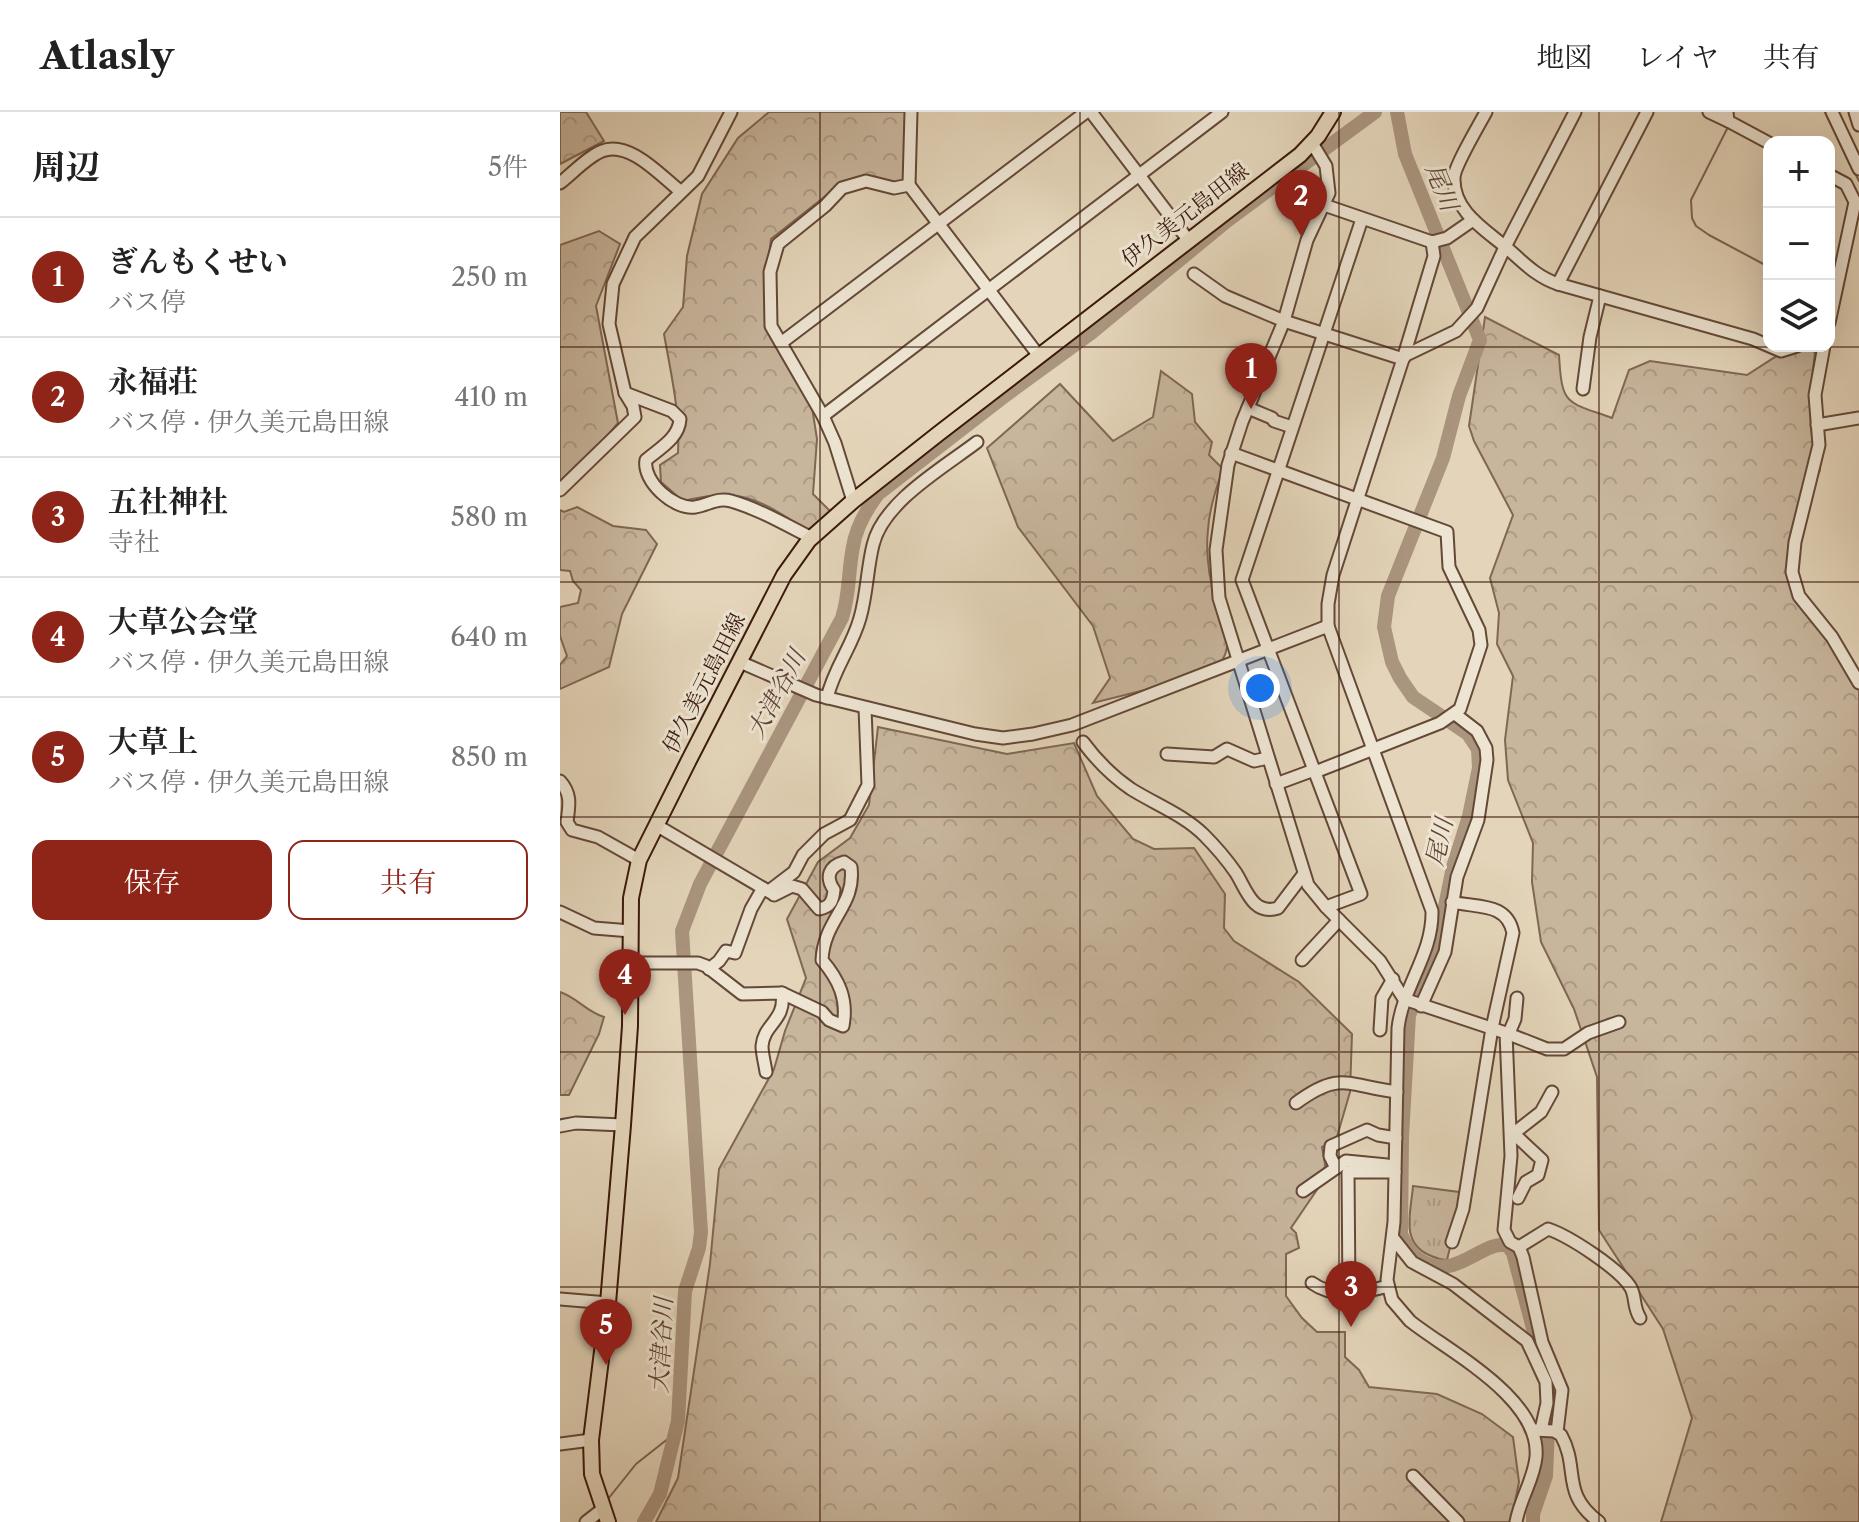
<!DOCTYPE html>
<html lang="ja">
<meta charset="utf-8">
<style>
body{margin:0;font-family:"Libre Caslon Text","Noto Serif JP",serif;background:#f2f2f2;color:#222}
.controls{position:absolute;right:24px;top:24px;display:grid;overflow:hidden;border-radius:16px;box-shadow:0 8px 32px #0002}
.controls button{width:72px;height:72px;display:grid;place-items:center;padding:0;border:0;border-bottom:2px solid #e0e0e0;background:#fff;color:#222;font:40px sans-serif}
.you{position:absolute;left:700px;top:576px;width:28px;height:28px;margin:-20px;border:6px solid #fff;border-radius:50%;background:#1a73e8;box-shadow:0 0 0 12px #1a73e833}
.badge{display:grid;place-items:center;width:52px;height:52px;border-radius:50%;background:#8f2418;color:#fff;font-size:26px;font-weight:700}
.pin{position:absolute;translate:-50% -66px;filter:drop-shadow(0 2px 4px #0008)}
.pin::after{content:'';position:absolute;top:42px;width:28px;height:24px;background:inherit;clip-path:polygon(0 0,100% 0,50% 100%)}
.list{margin:0;padding:0;list-style:none}
h2{display:flex;justify-content:space-between;align-items:center;height:104px;margin:0;padding:0 32px;font-size:34px}
h2 small{font-size:26px;font-weight:400;color:#767676}
.list li{display:grid;grid-template-columns:52px 1fr auto;gap:24px;align-items:center;box-sizing:border-box;height:120px;padding:0 32px;border-top:2px solid #e0e0e0}
.list b{display:block;font-size:30px;white-space:nowrap}
.list p{margin:0;font-size:26px;white-space:nowrap;color:#767676}
.list em{font-size:26px;font-style:normal;color:#767676}
.actions{display:flex;gap:16px;padding:24px 32px}
.actions a{flex:1;padding:18px 0;border:2px solid #8f2418;border-radius:16px;text-align:center;font-size:28px;color:#8f2418}
.actions .main{background:#8f2418;color:#fff}
.icon{flex:none;width:44px;height:44px;fill:none;stroke:currentColor;stroke-width:2;stroke-linecap:round;stroke-linejoin:round}
.map{position:relative;flex:none;width:1299px;height:1410px;overflow:hidden}
header{display:flex;align-items:center;gap:48px;box-sizing:border-box;height:112px;padding:0 40px;background:#fff;border-bottom:2px solid #e0e0e0}
header strong{font-size:38px}
nav{display:flex;gap:44px;margin-inline-start:auto;font-size:28px}
main{display:flex}
aside{flex:1;background:#fff}
.map>svg:first-child{display:block}
.grass{fill:url(#grass-tufts);stroke:#806754;stroke-width:2}
.forest{fill:url(#forest-crowns);stroke:#806754;stroke-width:2}
.lines{fill:none;stroke-linecap:round;stroke-linejoin:round}
.stream{stroke:#7d6351;stroke-width:2}
.river{stroke:#aa957f;stroke-width:14}
.minor-casing{stroke:#644838;stroke-width:15}
.major-casing{stroke:#3a190c;stroke-width:18}
.minor{stroke:#ede4d2;stroke-width:11}
.major{stroke:#e4d5ba;stroke-width:14}
.grid{fill:none;stroke:#3a190c;stroke-width:2;stroke-opacity:0.55}
.labels{text-anchor:middle;dominant-baseline:central;stroke-width:6;stroke-linejoin:round;paint-order:stroke}
.street-label{font-size:22px;fill:#3a190c;stroke:#ede4d2}
.water-label{font-size:24px;font-style:italic;fill:#614434;stroke:#ede4d2}
</style>
<header>
<strong>Atlasly</strong>
<nav><a>地図</a><a>レイヤ</a><a>共有</a></nav>
</header>
<main>
<aside>
<h2>周辺<small>5件</small></h2>
<ul class="list">
<li><span class="badge">1</span><div><b>ぎんもくせい</b><p>バス停</p></div><em>250 m</em></li>
<li><span class="badge">2</span><div><b>永福荘</b><p>バス停 · 伊久美元島田線</p></div><em>410 m</em></li>
<li><span class="badge">3</span><div><b>五社神社</b><p>寺社</p></div><em>580 m</em></li>
<li><span class="badge">4</span><div><b>大草公会堂</b><p>バス停 · 伊久美元島田線</p></div><em>640 m</em></li>
<li><span class="badge">5</span><div><b>大草上</b><p>バス停 · 伊久美元島田線</p></div><em>850 m</em></li>
</ul>
<div class="actions"><a class="main">保存</a><a>共有</a></div>
</aside>
<div class="map">
<svg width="1299" height="1410" viewBox="0 0 1299 1410">
<defs>
<pattern id="grass-tufts" width="24" height="20" patternUnits="userSpaceOnUse" patternTransform="scale(2)"><rect width="24" height="20" fill="#c7b59c"/><path d="M3 7l-1-3M5 7V3M7 7l1-3M15 17l-1-3M17 17v-4M19 17l1-3" fill="none" stroke="#ac9b85"/></pattern>
<pattern id="forest-crowns" width="20" height="18" patternUnits="userSpaceOnUse" patternTransform="scale(2)"><rect width="20" height="18" fill="#c7b59c"/><path d="M2 6a3 3 0 1 1 6 0M12 15a3 3 0 1 1 6 0" fill="none" stroke="#ac9b85"/></pattern>
</defs>
<rect width="100%" height="100%" fill="#e4d5ba"/>
<filter id="stains"><feTurbulence type="fractalNoise" baseFrequency=".0025" numOctaves="4"/><feColorMatrix values="0 0 0 0 .2 0 0 0 0 .09 0 0 0 0 .02 0 0 0 .5 -.17"/></filter>
<radialGradient id="worn" r=".72"><stop offset=".6" stop-color="#630" stop-opacity="0"/><stop offset="1" stop-color="#630" stop-opacity=".3"/></radialGradient>
<!-- grass -->
<path class="grass" d="M853,1074L899,1080V1098L887,1148C880,1148 876,1146 869,1143C840,1130 851,1100 853,1074Z"/>
<!-- forest -->
<g class="forest">
<path d="M0,0H26L44,29L0,52Z"/>
<path d="M209,0H348L347,70L277,75L211,127L207,160L205,215L252,295L257,327L253,382L271,400L248,419C199,387 182,375 123,389L101,370L100,353L118,341C120,299 111,262 104,222L123,195L127,144L142,82L178,26Z"/>
<path d="M39,119L60,132L36,194L58,311L0,381V133Z"/>
<path d="M925,205L999,243C1002,295 1006,289 1052,306L1069,258L1090,249L1187,263L1232,234H1248L1255,241C1250,281 1246,320 1260,358L1248,384L1228,461L1252,508L1299,572V1410H1101L1132,1306L1103,1217L1039,1118L1037,965L1014,897L981,830L972,770L973,731L948,668L945,628L953,564L937,532L939,501L930,466L953,403L914,329L909,314Z"/>
<path d="M601,259L632,282L635,310L652,330L649,343L663,357C656,376 649,397 648,418C646,435 648,458 652,475C657,500 679,531 659,552L585,578L533,591L550,566L533,514L458,415L427,336L500,272L553,329L593,305Z"/>
<path d="M17,395L53,414L86,418L97,432L62,502L49,555L0,577V553L7,544L0,524V495L18,491L21,478L13,469L10,459L0,458V398L4,400Z"/>
<path d="M318,615L447,642L514,631L537,684L573,727L594,737L634,736L665,782L664,816L674,829L739,870L792,922L790,980L776,1028L762,1035L767,1063L731,1116L736,1121L739,1136L726,1142V1184L742,1206L757,1220H785V1245L799,1258L809,1275L877,1282L922,1302L953,1325L959,1370L951,1410H96L118,1366L150,1152L159,1057L214,957L225,919L246,866L227,807L258,750L290,726L309,693Z"/>
<path d="M0,880C16,885 27,900 44,905L39,922L9,983H0Z"/>
</g>
<g class="lines">
<!-- stream -->
<g class="stream">
<path d="M1265,0L1283,35"/>
<path d="M1169,13L1131,88L1132,106L1136,114L1149,123L1209,155"/>
<path d="M1294,59L1299,69"/>
<path d="M48,1387L76,1352L114,1322"/>
</g>
<!-- river -->
<g class="river">
<path d="M837,0L845,42L920,228L899,284L883,346L828,484L824,515L832,550L840,566L853,585L908,622L918,637L919,656L909,704L893,755L874,849L849,903L842,1024L841,1122C845,1133 850,1141 859,1147C896,1172 922,1126 948,1134L953,1141L979,1239L995,1279L988,1315L986,1364L973,1402V1410"/>
<path d="M84,1410L100,1382L118,1309L125,1179L139,1136L141,1120L122,819L140,772L282,506C290,482 288,459 293,435C296,415 306,398 318,382L446,283L531,221L668,108L815,0"/>
</g>
<!-- minor casing -->
<g class="minor-casing">
<g id="minor">
<path d="M531,0L629,129"/>
<path d="M926,0C919,13 894,55 894,66C893,100 926,118 948,137C964,151 977,165 998,172L1193,227L1221,239L1237,234"/>
<path d="M1149,0L1168,9"/>
<path d="M1167,0L1168,9L1209,31"/>
<path d="M1272,0L1299,57"/>
<path d="M1295,0L1299,13"/>
<path d="M752,31L766,54L769,81L747,128L724,209L682,310L668,353L656,438L659,486L748,773L766,795L820,849L844,887L946,921L951,1044L944,1118L950,1130L959,1135L963,1145L982,1230L1002,1278L997,1320"/>
<path d="M1269,63L1286,72L1295,90L1269,211"/>
<path d="M0,71C13,61 27,45 42,39C69,28 100,63 120,79"/>
<path d="M349,73L479,244"/>
<path d="M764,93L872,130L887,126L913,108"/>
<path d="M634,162L665,184L724,209L843,247L874,144L872,130"/>
<path d="M998,172L1087,0"/>
<path d="M221,231L526,0"/>
<path d="M1264,234L1255,283L1259,333L1235,430L1232,460L1239,484L1272,525L1299,571"/>
<path d="M1023,277L1030,225L1040,184"/>
<path d="M65,281L112,299L120,307C119,326 100,336 86,348C82,369 114,398 135,395C148,393 158,385 171,389C199,397 226,413 252,426"/>
<path d="M688,296L712,306L714,309L732,315"/>
<path d="M263,304L662,0"/>
<path d="M1257,313L1299,306"/>
<path d="M671,341L887,420L889,455L919,518L921,533L900,597L880,611L755,660"/>
<path d="M0,378L75,305L73,294L65,281L49,212L53,172L75,125L138,64L171,0"/>
<path d="M293,389L275,331L263,304L211,214L210,160L218,132L265,94L282,76L306,69L334,76L349,73L351,0"/>
<path d="M768,514V492L773,463L843,247L846,243L896,219L917,196L945,135L1015,0"/>
<path d="M180,550L256,583L415,622L443,626L473,622L512,613L768,514L872,799C873,842 843,874 838,916L834,1110L827,1168L832,1188L850,1209C889,1240 981,1286 976,1345C974,1367 960,1387 956,1410"/>
<path d="M267,586C274,556 292,535 300,506C307,482 307,457 313,433C323,390 383,356 417,330"/>
<path d="M523,630C537,649 552,664 571,677C595,692 624,703 644,723C655,734 667,748 676,761C686,777 693,804 718,796L743,763"/>
<path d="M607,642L654,645L667,637L694,649L708,646"/>
<path d="M0,669C12,682 9,694 7,710L12,718L38,725L79,748"/>
<path d="M716,672L754,658"/>
<path d="M96,713L213,782"/>
<path d="M209,779L234,760L243,743L264,722L290,708L308,673L305,596"/>
<path d="M766,795L801,782L682,468L802,107"/>
<path d="M0,800L34,816L71,819"/>
<path d="M742,848L779,808"/>
<path d="M71,851H138L146,854L182,882L222,881L262,900L269,908L283,914C288,887 279,868 262,848C264,807 296,794 291,755L284,750C269,754 265,765 274,778C273,788 271,795 259,797L242,777L232,774L214,783"/>
<path d="M149,857L159,849L166,839L175,841L191,797L203,776"/>
<path d="M861,894L885,840L897,765L918,708L927,648L926,636L917,619L895,602"/>
<path d="M820,918L822,886L833,867"/>
<path d="M946,921L987,937H1004L1028,921L1059,910"/>
<path d="M949,921L955,907L957,886"/>
<path d="M206,960C205,952 202,942 202,934C204,911 226,909 222,881"/>
<path d="M736,991C781,958 787,974 837,980"/>
<path d="M0,1014L16,1011L63,1013"/>
<path d="M951,1019L982,1048L978,1063L966,1070L958,1086"/>
<path d="M954,1021L981,1000L992,980"/>
<path d="M776,1056L770,1044L771,1034L807,1018L818,1023L836,1026"/>
<path d="M743,1079L786,1049L827,1053"/>
<path d="M833,1126L852,1150L893,1172L967,1229L986,1270L987,1291L981,1318"/>
<path d="M892,1130L903,1097L932,916L953,821C947,790 917,796 892,790"/>
<path d="M959,1135L988,1117C1009,1124 1060,1157 1071,1176C1076,1186 1073,1195 1080,1206"/>
<path d="M752,1171C774,1187 803,1181 828,1174"/>
<path d="M789,1181L788,1060H835"/>
<path d="M0,1187L48,1191"/>
<path d="M974,1318L994,1319L1001,1323C1020,1357 1000,1381 1039,1410"/>
<path d="M0,1332L31,1328"/>
<path d="M853,1364L898,1410"/>
<path d="M26,1410L44,1396"/>
</g>
</g>
<!-- major casing -->
<g class="major-casing">
<path id="major" d="M48,1410L32,1362L31,1328L48,1191L63,1013L70,914L71,786L79,748L128,650L224,463L249,428L293,389L378,322L740,43L758,24L773,0"/>
</g>
<!-- minor -->
<use href="#minor" class="minor"/>
<!-- major -->
<use href="#major" class="major"/>
</g>
<!-- grid -->
<path class="grid" d="M260,0V1410M520,0V1410M779,0V1410M1039,0V1410M0,235H1299M0,470H1299M0,705H1299M0,940H1299M0,1175H1299"/>
<g class="labels">
<!-- street labels -->
<g class="street-label">
<text transform="translate(625 103) rotate(-38)">伊久美元島田線</text>
<text transform="translate(144 571) rotate(-63)">伊久美元島田線</text>
</g>
<!-- water labels -->
<g class="water-label">
<text transform="translate(882 75) rotate(68)">尾川</text>
<text transform="translate(216 582) rotate(-62)">大津谷川</text>
<text transform="translate(879 730) rotate(-77)">尾川</text>
<text transform="translate(101 1233) rotate(-87)">大津谷川</text>
</g>
</g>
<rect width="100%" height="100%" filter="url(#stains)"/>
<rect width="100%" height="100%" fill="url(#worn)"/>
</svg>
<div class="controls">
<button>+</button>
<button>−</button>
<button><svg class="icon" aria-label="layers" viewBox="0 0 24 24"><path d="M12 4l9 5-9 5-9-5zM3 14l9 5 9-5"/></svg></button>
</div>
<div class="you"></div>
<div class="pin badge" style="left:691px;top:297px">1</div>
<div class="pin badge" style="left:741px;top:124px">2</div>
<div class="pin badge" style="left:791px;top:1215px">3</div>
<div class="pin badge" style="left:65px;top:903px">4</div>
<div class="pin badge" style="left:46px;top:1253px">5</div>
</div>
</main>
